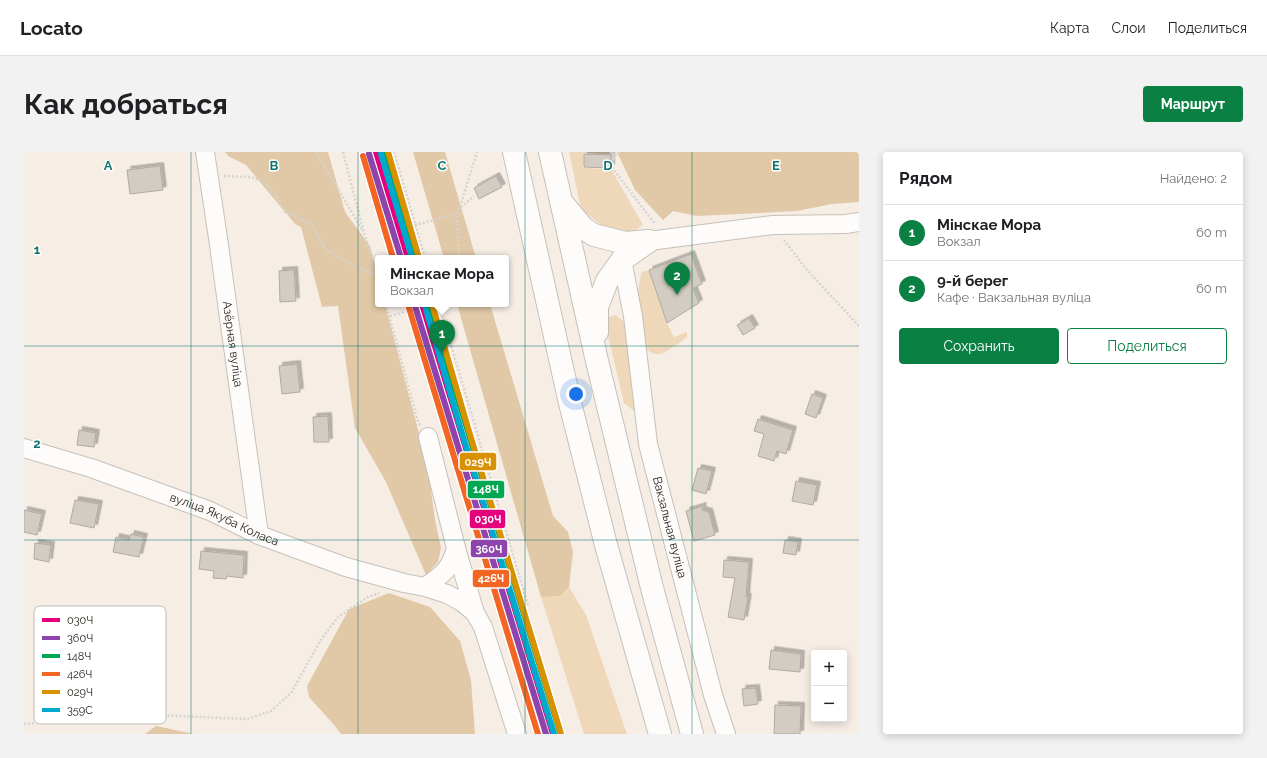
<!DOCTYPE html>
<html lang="ru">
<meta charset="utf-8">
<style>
body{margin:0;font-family:Raleway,sans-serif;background:#f2f2f2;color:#202124}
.controls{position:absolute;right:12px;bottom:12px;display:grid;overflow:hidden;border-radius:4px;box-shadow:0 2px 10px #0003}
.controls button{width:36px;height:36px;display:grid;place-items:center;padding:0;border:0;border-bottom:1px solid #e0e0e0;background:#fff;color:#202124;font:20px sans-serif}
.you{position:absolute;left:552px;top:242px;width:14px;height:14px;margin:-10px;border:3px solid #fff;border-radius:50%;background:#1a73e8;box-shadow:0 0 0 6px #1a73e833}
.badge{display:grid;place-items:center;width:26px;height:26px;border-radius:50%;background:#0b8043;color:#fff;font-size:13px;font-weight:700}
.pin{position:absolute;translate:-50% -33px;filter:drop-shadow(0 1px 2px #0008)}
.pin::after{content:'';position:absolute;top:21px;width:14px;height:12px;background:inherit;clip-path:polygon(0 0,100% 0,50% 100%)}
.popup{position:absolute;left:351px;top:103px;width:134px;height:52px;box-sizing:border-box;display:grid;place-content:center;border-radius:4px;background:#fff;filter:drop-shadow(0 1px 3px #0005);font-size:13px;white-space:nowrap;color:#757577}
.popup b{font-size:15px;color:#202124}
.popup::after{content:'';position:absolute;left:50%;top:100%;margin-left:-8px;border:8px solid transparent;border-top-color:#fff}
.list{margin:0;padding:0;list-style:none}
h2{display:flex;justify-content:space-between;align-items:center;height:52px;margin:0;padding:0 16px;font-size:17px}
h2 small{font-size:13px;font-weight:400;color:#757577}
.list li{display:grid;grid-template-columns:26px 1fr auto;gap:12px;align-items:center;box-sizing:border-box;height:56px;padding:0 16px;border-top:1px solid #e0e0e0}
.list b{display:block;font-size:15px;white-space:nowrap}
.list p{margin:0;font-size:13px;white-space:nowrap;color:#757577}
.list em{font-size:13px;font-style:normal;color:#757577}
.actions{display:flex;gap:8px;padding:12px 16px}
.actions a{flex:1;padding:9px 0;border:1px solid #0b8043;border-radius:4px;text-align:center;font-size:14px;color:#0b8043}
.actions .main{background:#0b8043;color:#fff}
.map{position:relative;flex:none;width:835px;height:582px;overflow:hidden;border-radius:4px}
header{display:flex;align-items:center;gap:24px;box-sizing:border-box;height:56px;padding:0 20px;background:#fff;border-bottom:1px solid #e0e0e0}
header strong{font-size:19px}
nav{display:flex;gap:22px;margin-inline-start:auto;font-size:14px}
.intro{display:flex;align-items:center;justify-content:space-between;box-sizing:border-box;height:96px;padding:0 24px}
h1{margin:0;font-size:28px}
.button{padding:10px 18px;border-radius:4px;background:#0b8043;color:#fff;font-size:14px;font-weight:700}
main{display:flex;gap:24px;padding:0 24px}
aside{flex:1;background:#fff;border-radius:4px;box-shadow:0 2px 10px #0003}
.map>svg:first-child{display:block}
.green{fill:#efd7ba}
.forest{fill:#e1c8a7}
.building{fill:#d3ccc3;stroke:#b1aaa2;filter:url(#shadow)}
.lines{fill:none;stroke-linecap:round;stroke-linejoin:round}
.minor-casing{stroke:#c7c0b8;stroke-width:20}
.highway-casing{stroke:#c7c0b8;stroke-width:24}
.path{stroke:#d6d4d1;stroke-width:2.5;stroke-dasharray:2 2;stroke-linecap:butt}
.minor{stroke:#fefcfb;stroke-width:18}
.highway{stroke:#fefcfb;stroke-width:22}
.rail-1-casing{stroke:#fff;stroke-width:9}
.rail-2-casing{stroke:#fff;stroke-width:9}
.rail-3-casing{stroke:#fff;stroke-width:9}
.rail-4-casing{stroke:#fff;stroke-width:9}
.rail-5-casing{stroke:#fff;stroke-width:9}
.rail-6-casing{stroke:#fff;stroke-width:9}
.rail-1{stroke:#e5007d;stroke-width:6}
.rail-2{stroke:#8e44ad;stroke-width:6}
.rail-3{stroke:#00a651;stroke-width:6}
.rail-4{stroke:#f26522;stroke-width:6}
.rail-5{stroke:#d79103;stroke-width:6}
.rail-6{stroke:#00a9ce;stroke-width:6}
.grid{fill:none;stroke:#0f766e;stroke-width:1;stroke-opacity:0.55}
.labels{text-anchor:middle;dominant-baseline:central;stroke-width:3;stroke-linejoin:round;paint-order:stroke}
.street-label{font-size:12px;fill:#231c14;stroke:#fff}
.key{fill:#fff;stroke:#bdbbb8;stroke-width:1}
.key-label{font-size:11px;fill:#231c14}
.grid-label{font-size:13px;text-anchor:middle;font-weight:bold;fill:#0f766e;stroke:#fff;stroke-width:3;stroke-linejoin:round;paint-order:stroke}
.line-badge{stroke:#fff;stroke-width:1.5}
.badge-label{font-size:11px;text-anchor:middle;font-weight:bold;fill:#fff}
</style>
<header>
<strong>Locato</strong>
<nav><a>Карта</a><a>Слои</a><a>Поделиться</a></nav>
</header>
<div class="intro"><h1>Как добраться</h1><a class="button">Маршрут</a></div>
<main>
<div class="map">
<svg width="835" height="582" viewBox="0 0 835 582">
<defs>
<filter id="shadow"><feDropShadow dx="3.5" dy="-3.5" stdDeviation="0" flood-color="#0004"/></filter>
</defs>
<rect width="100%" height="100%" fill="#f6eee5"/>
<!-- green -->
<g class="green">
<path d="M545,0H584L586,2L560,1L559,16L587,17L619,73L609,80H600L590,77L577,73L557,57Z"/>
<path d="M625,118L643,171L650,185L663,180V185C656,190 640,204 631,202C627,201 623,198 620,195C617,170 610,145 618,120Z"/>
<path d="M591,163L600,169L616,264L600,251L580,167Z"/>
<path d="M545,435L562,463L603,582H560L517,445L536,444Z"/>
</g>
<!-- forest -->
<g class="forest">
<path d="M201,0H304L321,60L346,94L354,126V152H361L404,316L411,368L417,396L414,410L402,423L362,330L331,276L314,154L298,155L277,75L271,72L222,13L204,4Z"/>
<path d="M389,0H421L452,106H420Z"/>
<path d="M593,0H835V50L808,52L773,59L673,64L649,59L639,68L611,38Z"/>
<path d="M433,152H466L529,364L544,380L549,400L545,435L536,444L517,445Z"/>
<path d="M365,441L406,455L436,489L447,528L451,582H317L311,574L285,545L283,534L325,457Z"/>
<path d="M132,574L170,582H121Z"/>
</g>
<!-- building -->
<g class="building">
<path d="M560,2L587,3V16L560,15Z"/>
<path d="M136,14L139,38L106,42L103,18Z"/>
<path d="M472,24L478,35L455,47L450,36Z"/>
<path d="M667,102L678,132L669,136L675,151L643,171L625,118Z"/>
<path d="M270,118L272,149L256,150L255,119Z"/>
<path d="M725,166L731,176L719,183L713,173Z"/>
<path d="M273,212L276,240L258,242L255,214Z"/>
<path d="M788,242L799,246L792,266L781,262Z"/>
<path d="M304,264L305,290H290L289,265Z"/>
<path d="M734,267L769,278L762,302L753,299L750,309L734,304L740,282L730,279Z"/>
<path d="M55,278L72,281L70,295L53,293Z"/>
<path d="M674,316L688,319L682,342L668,338Z"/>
<path d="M772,329L793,333L789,353L768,349Z"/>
<path d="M51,348L75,352L70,376L46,371Z"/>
<path d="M679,354L678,358L685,360L691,383L670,389L662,359Z"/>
<path d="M0,358L18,362L13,383L0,380Z"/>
<path d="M107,382L120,385L115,405L89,400L92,385L105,388Z"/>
<path d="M761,388L774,390L772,403L759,401Z"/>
<path d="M11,391L27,393L25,410L10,407Z"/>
<path d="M177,399L220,403L219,426L203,424L202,427L189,426L190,419L175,417Z"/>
<path d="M700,408L725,410L722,445H724L720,468L704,465L711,426L699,425Z"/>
<path d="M747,498L777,502L776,520L745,517Z"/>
<path d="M732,536L734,552L720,554L718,537Z"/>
<path d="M751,553L777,554L776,582H750Z"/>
</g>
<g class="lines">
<!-- minor casing -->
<g class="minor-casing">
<g id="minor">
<path id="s1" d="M181,0L194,86L235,383"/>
<path d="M625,89L749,73L822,72L835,70"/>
<path id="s2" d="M598,108L609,164L624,292L689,543L702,582"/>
<path id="s3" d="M0,296L67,316L186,359L235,383L322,415L380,431L401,435L423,442L438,450L451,461L459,475L493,582"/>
<path d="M432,396L451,461"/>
<path d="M401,435C419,422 426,418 432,396L404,285"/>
</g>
</g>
<!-- highway casing -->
<g class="highway-casing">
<g id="highway">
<path d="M490,0L545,247L582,393L636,582"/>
<path d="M526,0L573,209L628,436L668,582"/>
<path d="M540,53L559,76L570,83L601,91L625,89"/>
<path d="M573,180V155L583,129L598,108L625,89"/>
</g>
</g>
<!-- path -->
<g class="path">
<path d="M292,0L339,79"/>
<path d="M319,0L340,81L354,125"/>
<path d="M345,0L376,106"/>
<path d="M370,0L401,106"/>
<path d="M587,0L589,1V17L631,72"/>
<path d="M591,3L596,0"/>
<path d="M589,7L590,0"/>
<path d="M200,24L227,25L240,30L250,42L261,60L288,72L301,97L330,114L353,123"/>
<path d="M437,55L450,44"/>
<path d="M391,73L433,62"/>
<path d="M760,88L783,118L835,174"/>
<path d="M435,106L433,62L436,55L453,0"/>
<path d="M362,152L394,270L396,273"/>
<path d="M390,152L483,464"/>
<path d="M415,152L504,454"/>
<path d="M366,164L392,157"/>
<path d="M0,572L109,562L223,567L247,559L267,541L298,486L314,465L344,445L355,441"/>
</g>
<!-- minor -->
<use href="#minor" class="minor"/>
<!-- highway -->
<use href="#highway" class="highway"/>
<!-- rail-1 casing -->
<g class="rail-1-casing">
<g id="rail-1">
<path d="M352,0L384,106"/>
<path d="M398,152L529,582"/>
</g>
</g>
<!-- rail-2 casing -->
<g class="rail-2-casing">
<g id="rail-2">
<path d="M345,2L377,106"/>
<path d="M391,154L522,582"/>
</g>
</g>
<!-- rail-3 casing -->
<g class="rail-3-casing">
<g id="rail-3">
<path d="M359,0L391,104"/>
<path d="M405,152L536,580"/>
</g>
</g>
<!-- rail-4 casing -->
<g class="rail-4-casing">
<g id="rail-4">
<path d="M339,4L369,106"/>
<path d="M385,156L514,582"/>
</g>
</g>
<!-- rail-5 casing -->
<g class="rail-5-casing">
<g id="rail-5">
<path d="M364,0L395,106"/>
<path d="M408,152L444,276L537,582"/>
</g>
</g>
<!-- rail-6 casing -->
<g class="rail-6-casing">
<g id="rail-6">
<path d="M357,2L388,106"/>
<path d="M401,154L437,278L530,582"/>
</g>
</g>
<!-- rail-1 -->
<use href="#rail-1" class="rail-1"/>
<!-- rail-2 -->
<use href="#rail-2" class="rail-2"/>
<!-- rail-3 -->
<use href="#rail-3" class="rail-3"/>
<!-- rail-4 -->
<use href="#rail-4" class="rail-4"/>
<!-- rail-5 -->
<use href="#rail-5" class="rail-5"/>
<!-- rail-6 -->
<use href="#rail-6" class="rail-6"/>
</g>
<!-- grid -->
<path class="grid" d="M167,0V582M334,0V582M501,0V582M668,0V582M0,194H835M0,388H835"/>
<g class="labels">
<!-- street labels -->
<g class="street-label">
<text stroke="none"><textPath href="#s1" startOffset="194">Азёрная вуліца</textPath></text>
<text stroke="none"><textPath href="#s3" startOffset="213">вуліца Якуба Коласа</textPath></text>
<text stroke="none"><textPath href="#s2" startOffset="272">Вакзальная вуліца</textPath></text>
</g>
</g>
<!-- legend -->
<rect x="10" y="454" width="132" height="118" rx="6" class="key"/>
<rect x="18" y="466" width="18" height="4" fill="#e5007d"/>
<rect x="18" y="484" width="18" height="4" fill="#8e44ad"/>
<rect x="18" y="502" width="18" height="4" fill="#00a651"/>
<rect x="18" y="520" width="18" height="4" fill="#f26522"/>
<rect x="18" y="538" width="18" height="4" fill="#d79103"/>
<rect x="18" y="556" width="18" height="4" fill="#00a9ce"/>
<g class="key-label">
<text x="43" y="472">030Ч</text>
<text x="43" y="490">360Ч</text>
<text x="43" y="508">148Ч</text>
<text x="43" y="526">426Ч</text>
<text x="43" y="544">029Ч</text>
<text x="43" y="562">359С</text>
</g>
<g class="grid-label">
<text x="84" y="18">A</text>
<text x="250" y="18">B</text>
<text x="418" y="18">C</text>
<text x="584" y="18">D</text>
<text x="752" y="18">E</text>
<text x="13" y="102">1</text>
<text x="13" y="296">2</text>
</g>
<g class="line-badge">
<rect x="435" y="300" width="38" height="19" rx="4" fill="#d79103"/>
<rect x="443" y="328" width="38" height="19" rx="4" fill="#00a651"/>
<rect x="445" y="357" width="37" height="20" rx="4" fill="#e5007d"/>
<rect x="446" y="387" width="38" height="19" rx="4" fill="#8e44ad"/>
<rect x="448" y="417" width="38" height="19" rx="4" fill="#f26522"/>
</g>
<g class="badge-label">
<text x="454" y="314">029Ч</text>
<text x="462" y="341">148Ч</text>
<text x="464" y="371">030Ч</text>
<text x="465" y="401">360Ч</text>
<text x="467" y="430">426Ч</text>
</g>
</svg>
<div class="controls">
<button>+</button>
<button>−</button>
</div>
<div class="you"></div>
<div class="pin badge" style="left:418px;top:201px">1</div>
<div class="popup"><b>Мінскае Мора</b>Вокзал</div>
<div class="pin badge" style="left:653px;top:143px">2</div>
</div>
<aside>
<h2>Рядом<small>Найдено: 2</small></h2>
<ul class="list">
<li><span class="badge">1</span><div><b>Мінскае Мора</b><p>Вокзал</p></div><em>60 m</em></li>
<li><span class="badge">2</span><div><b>9-й берег</b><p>Кафе · Вакзальная вуліца</p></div><em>60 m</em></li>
</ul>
<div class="actions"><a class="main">Сохранить</a><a>Поделиться</a></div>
</aside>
</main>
